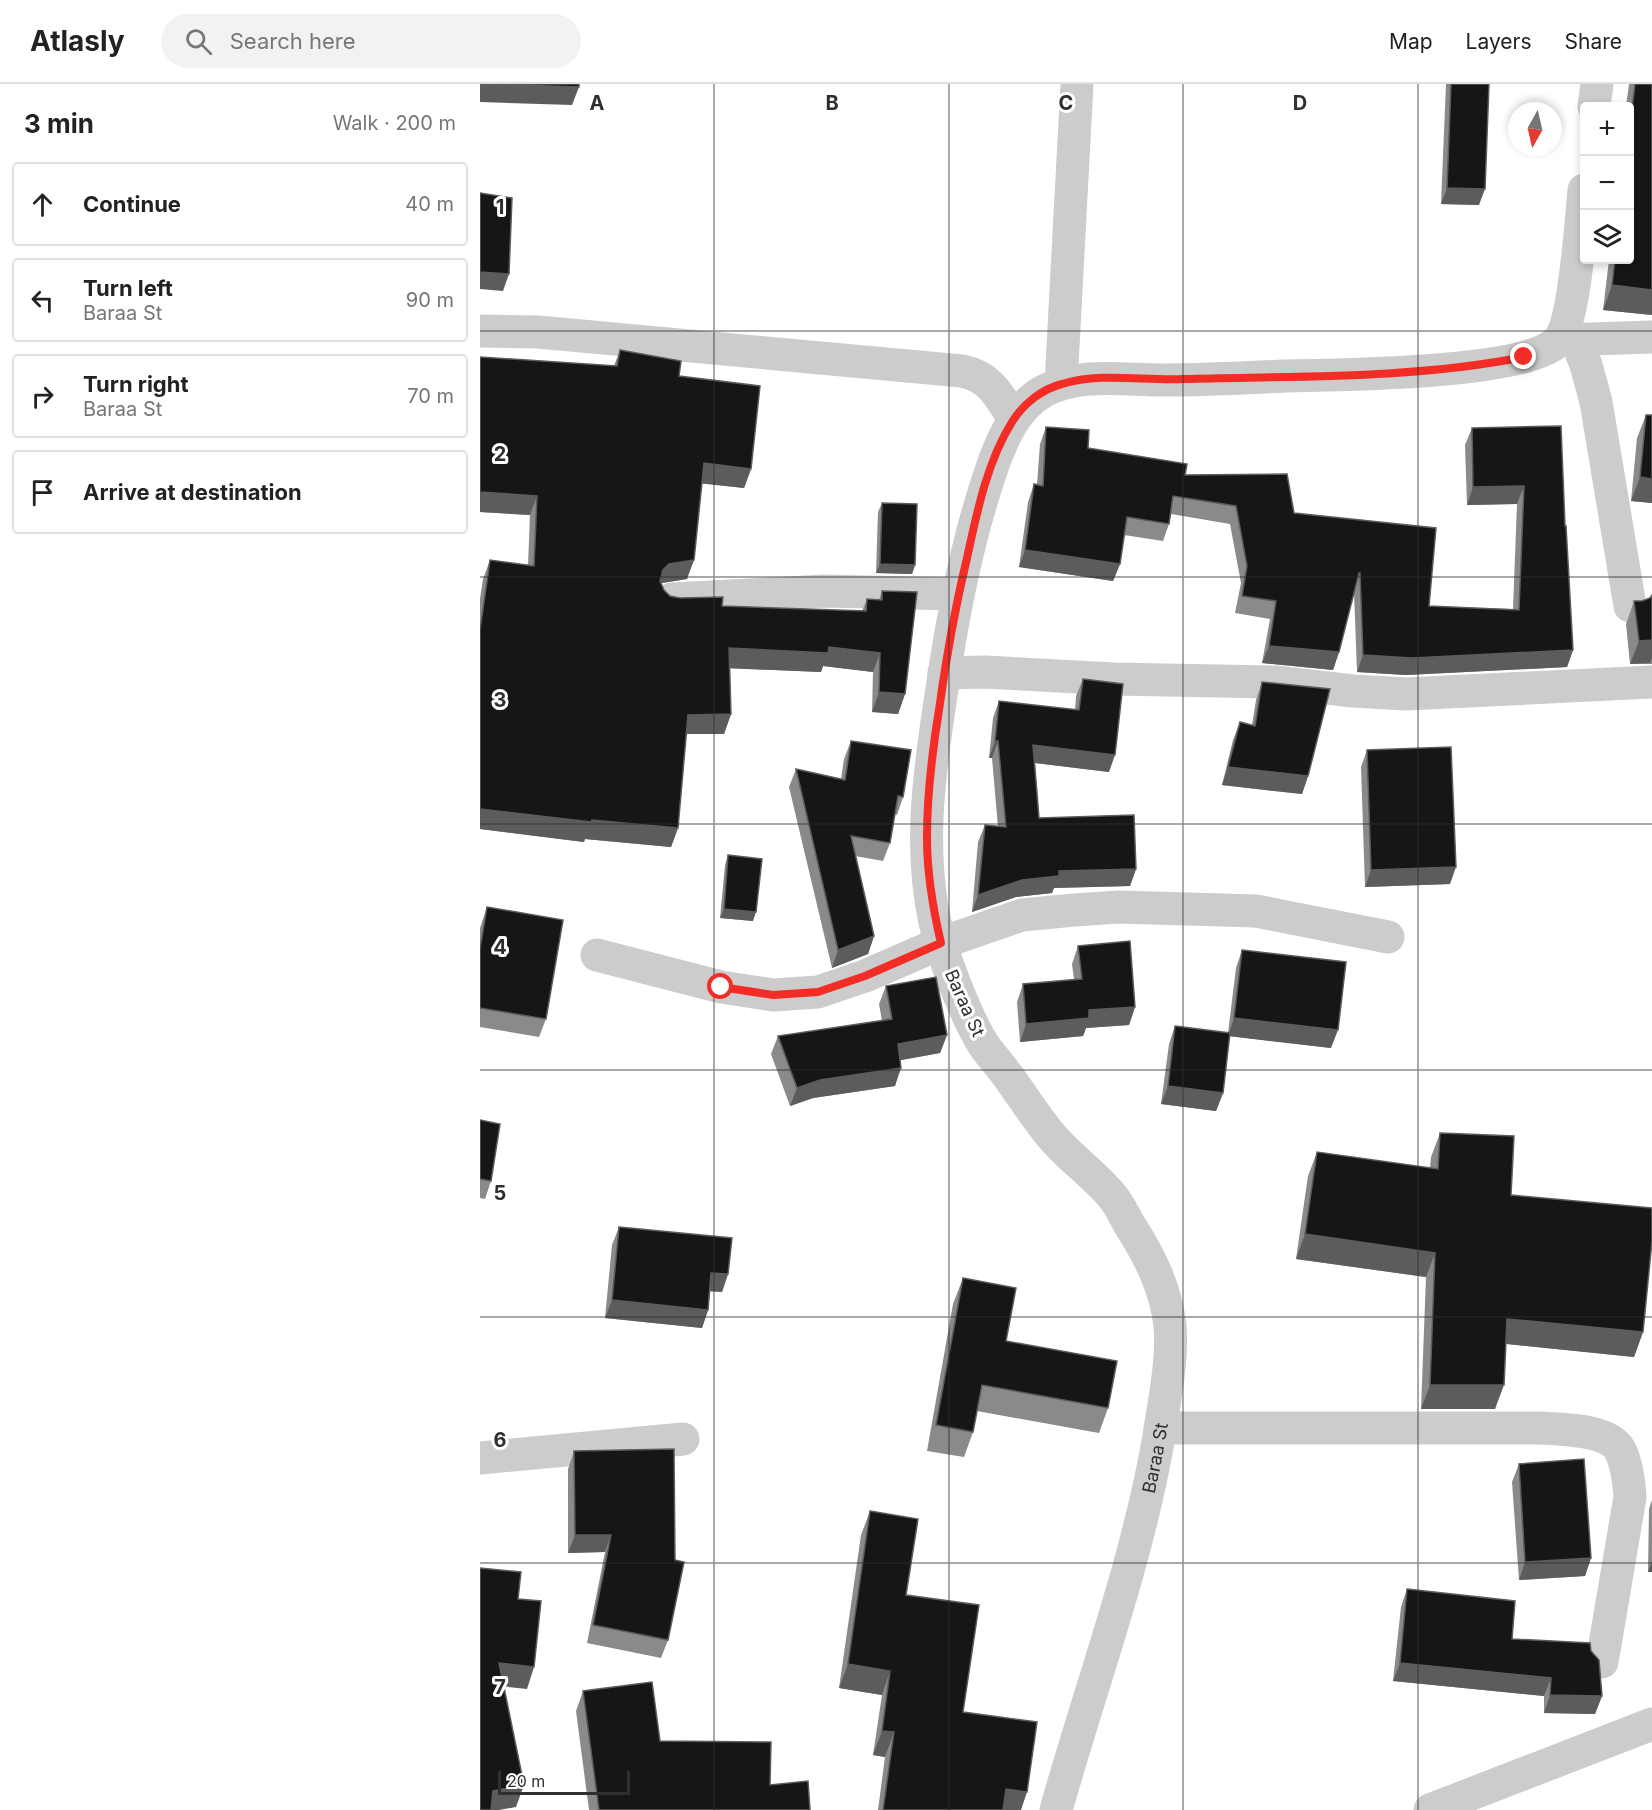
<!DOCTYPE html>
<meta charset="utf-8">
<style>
body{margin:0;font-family:Inter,sans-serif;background:#f2f2f2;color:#222}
.controls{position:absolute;right:18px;top:18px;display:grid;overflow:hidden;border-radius:6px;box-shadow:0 3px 9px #0003}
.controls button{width:54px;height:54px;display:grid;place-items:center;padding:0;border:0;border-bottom:2px solid #e0e0e0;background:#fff;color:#222;font:30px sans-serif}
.compass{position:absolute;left:1028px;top:18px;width:54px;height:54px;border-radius:50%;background:#fff;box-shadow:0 3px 9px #0003;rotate:188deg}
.scale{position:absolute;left:18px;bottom:15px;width:132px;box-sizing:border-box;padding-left:6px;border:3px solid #2f2f2f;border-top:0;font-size:16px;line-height:21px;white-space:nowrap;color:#2f2f2f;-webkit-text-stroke:4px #fff;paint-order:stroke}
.stop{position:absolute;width:18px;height:18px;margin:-14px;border:4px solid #f32d25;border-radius:50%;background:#fff}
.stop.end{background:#f32d25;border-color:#fff;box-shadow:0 2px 6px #0008}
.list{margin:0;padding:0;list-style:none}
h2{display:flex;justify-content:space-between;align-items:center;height:78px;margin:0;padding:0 24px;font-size:26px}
h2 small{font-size:20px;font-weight:400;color:#767676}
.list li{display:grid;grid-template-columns:39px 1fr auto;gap:18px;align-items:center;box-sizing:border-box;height:84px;margin:0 12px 12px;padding:0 12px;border:2px solid #e0e0e0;border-radius:6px}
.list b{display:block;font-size:22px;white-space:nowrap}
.list p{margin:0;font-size:20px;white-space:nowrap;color:#767676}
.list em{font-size:20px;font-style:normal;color:#767676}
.icon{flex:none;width:33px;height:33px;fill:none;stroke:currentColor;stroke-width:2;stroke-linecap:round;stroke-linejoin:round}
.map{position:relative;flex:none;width:1172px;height:1726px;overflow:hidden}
header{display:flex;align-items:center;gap:36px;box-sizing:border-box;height:84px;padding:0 30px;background:#fff;border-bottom:2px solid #e0e0e0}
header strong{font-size:28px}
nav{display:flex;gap:33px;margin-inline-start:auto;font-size:21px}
.search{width:420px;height:54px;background:#f2f2f2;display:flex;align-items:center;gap:15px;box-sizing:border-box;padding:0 21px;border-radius:33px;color:#767676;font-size:22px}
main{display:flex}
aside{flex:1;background:#fff}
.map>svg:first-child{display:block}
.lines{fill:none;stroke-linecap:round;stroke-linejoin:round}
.minor{stroke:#ccc;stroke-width:33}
.wall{fill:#8a8a8a}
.shaded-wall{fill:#5c5c5c}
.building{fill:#161616;stroke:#5c5c5c;stroke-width:1.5}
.route{stroke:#f32d25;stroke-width:8}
.grid{fill:none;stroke:#2f2f2f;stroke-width:1.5;stroke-opacity:0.55}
.labels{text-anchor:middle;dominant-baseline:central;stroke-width:6;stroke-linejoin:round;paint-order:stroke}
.street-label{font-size:18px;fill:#2f2f2f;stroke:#fff}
.grid-label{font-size:20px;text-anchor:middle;font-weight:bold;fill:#2f2f2f;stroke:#fff;stroke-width:6;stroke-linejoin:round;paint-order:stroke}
</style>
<header>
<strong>Atlasly</strong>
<div class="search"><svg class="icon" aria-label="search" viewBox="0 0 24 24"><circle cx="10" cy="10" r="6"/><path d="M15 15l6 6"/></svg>Search here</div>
<nav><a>Map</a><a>Layers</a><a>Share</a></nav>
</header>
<main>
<aside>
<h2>3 min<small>Walk · 200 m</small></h2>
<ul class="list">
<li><svg class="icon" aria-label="ahead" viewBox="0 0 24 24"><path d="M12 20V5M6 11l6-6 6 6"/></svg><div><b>Continue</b></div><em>40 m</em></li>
<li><svg class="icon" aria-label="left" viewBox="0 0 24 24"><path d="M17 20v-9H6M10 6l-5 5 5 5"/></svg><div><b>Turn left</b><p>Baraa St</p></div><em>90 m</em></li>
<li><svg class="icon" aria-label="right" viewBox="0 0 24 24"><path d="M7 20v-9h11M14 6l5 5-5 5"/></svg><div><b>Turn right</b><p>Baraa St</p></div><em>70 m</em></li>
<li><svg class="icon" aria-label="arrive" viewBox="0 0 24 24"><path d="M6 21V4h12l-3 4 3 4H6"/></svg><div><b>Arrive at destination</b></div></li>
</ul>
</aside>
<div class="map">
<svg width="1172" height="1726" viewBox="0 0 1172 1726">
<rect width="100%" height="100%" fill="#fff"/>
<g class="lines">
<!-- minor -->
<g class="minor">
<path d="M1114,22L1117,0"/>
<path d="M0,247L58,248L482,287C511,293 519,312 534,335"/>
<path d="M1096,255L1106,281L1116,318L1150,522"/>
<path d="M1080,256L1172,253"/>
<path d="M581,300L597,0"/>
<path d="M192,515L344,507L478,510"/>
<path d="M464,589L505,588L634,595L795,598L873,607L926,610L1171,598"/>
<path d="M117,871L241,903L293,911L338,908L385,892L461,859L542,831L594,826L639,823L776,827L908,853"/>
<path d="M680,1344H1059C1081,1345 1128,1345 1140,1366C1147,1380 1149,1398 1150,1413L1122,1578"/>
<path d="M0,1374L203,1355"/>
<path id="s1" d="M576,1726C611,1601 657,1480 679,1352C684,1318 693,1276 690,1242C686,1204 669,1171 649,1140C644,1131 639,1120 632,1112C613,1089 587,1072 569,1049C555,1032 543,1013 530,995C522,983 511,972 503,960C487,934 469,887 460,858C436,775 449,688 462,605C473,528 488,451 514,378C524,351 537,322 564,307C601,288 643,296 683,296C724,296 765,294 805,292C856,291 1046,290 1078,257C1095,238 1101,136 1104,106"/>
<path d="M950,1726L1172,1640"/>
</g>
</g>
<!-- wall -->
<g class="wall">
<path d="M966,0H1009L999,121L961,120Z"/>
<path d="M1149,0H1172V231L1123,226L1129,176H1149V22H1146Z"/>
<path d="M140,266L199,292L271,385L264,404L222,399L207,495L182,499V500L184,506L190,512L242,522L382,527L387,515L399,516L402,507L425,610L418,630L392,628L393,588L343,582L341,588L250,584L251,630L244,650H206L198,744L191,763L105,755L104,758L0,745V515L3,495L10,476L48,481L50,431L0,428V273L134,282Z"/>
<path d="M1166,331L1172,419L1151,417L1157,354Z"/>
<path d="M566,343L608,364L705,391L814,429L949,522L1033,525L1037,420L987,421L985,361L992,344L1085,442L1093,566L1087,583L926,591L877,588L874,508L859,568L853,586L782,579L790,535L755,529L761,499L750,440L691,430L689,440L683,457L644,451L640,480L633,497L539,483L548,418L554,400L557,401L560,360Z"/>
<path d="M402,419L435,481L432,490L396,489L398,428Z"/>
<path d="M1172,511V580H1150L1146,540L1154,517H1162L1170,514Z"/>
<path d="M603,595L629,688L555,679L559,734L656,785L650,802L574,804L572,809L536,813L492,828L498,758L505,741L518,743L512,674H509L513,634L519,617L595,626L596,612Z"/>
<path d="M782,598L828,692L822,710L742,701L753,656L760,638L772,641L776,616Z"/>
<path d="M371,657L423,713L417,731L415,730L410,759L403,777L375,772L394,852L388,870L352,884L309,703L316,685L361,695L364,675Z"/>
<path d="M887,666L970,800L885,803L881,683Z"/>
<path d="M248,771L273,837L240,834L245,781Z"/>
<path d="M7,823L66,935L59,953L0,943V844Z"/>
<path d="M598,862L655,923L649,941L606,944L603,952L540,958L537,918L543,900L594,895L592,880Z"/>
<path d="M762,866L851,964L749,952L743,1009L736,1027L681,1020L689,960L695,942L748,949L756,884Z"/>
<path d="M406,902L467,951L460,969L420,976L415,1002L333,1014L310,1022L291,970L298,952L402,937L399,920Z"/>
<path d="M0,1036L11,1097L5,1115L0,1114Z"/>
<path d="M960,1049L1031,1111L1163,1248L1154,1273L1026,1260L1015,1325H941L946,1193L816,1175L828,1092L837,1068L950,1084L951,1073Z"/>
<path d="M139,1143L248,1190L242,1208L230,1207L228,1226L222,1244L125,1234L132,1161Z"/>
<path d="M483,1194L526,1257L628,1324L619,1349L497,1327L493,1348L484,1373L447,1367L473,1220Z"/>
<path d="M94,1367L188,1556L181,1574L107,1559L125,1468L88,1469V1385Z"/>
<path d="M1039,1380L1111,1474L1105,1492L1039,1496L1032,1398Z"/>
<path d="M1172,1416V1488H1168L1169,1425Z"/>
<path d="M390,1427L426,1511L483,1628L541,1726H398L405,1673L393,1671L402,1611L359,1604L381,1451Z"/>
<path d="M927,1505L1032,1555L1111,1567L1122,1612L1115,1630L1064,1629V1612L913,1597L921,1523Z"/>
<path d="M103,1607L180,1657L290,1701L330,1726H109L96,1627Z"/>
</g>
<!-- shaded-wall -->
<g class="shaded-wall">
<path d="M0,0L99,3L92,21L0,18Z"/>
<path d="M967,104L1005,105L999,121L961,120Z"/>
<path d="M0,188L29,190L23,207L0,205Z"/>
<path d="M1132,201L1172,206V231L1123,226Z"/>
<path d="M224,379L271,385L264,404L217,399Z"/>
<path d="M1160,393L1172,395V419L1151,417Z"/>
<path d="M1044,402L1037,420L987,421L993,403Z"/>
<path d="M0,408L57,412L50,431L0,428Z"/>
<path d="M545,466L640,480L633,497L539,483Z"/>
<path d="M214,476L207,495L182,499L176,506L183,486L189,480Z"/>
<path d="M400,480L435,481L432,490L396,489Z"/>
<path d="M1172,556V574L1170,579L1150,580L1159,557Z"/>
<path d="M789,562L859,568L853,586L782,579Z"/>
<path d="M349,563L400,569L393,588L343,582L341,588L242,584L249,564Z"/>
<path d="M1093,566L1087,583L926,591L877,588L883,571Z"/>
<path d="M399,608L425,610L418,630L392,628Z"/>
<path d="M251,630L244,650H201L208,631Z"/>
<path d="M515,657H518L512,674H509Z"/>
<path d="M553,661L635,671L629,688L547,678Z"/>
<path d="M748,683L828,692L822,710L742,701Z"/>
<path d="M0,725L112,736L198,744L191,763L105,755L104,758L0,745Z"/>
<path d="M976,783L970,800L885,803L891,786Z"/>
<path d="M656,785L650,802L574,804L572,809L536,813L492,828L498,811L542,796L579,787Z"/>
<path d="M244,825L276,828L273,837L240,834Z"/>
<path d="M394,852L388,870L352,884L358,866Z"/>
<path d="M655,923L649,941L606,944L603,952L540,958L546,940L609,926Z"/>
<path d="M754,934L858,946L851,964L748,952Z"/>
<path d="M467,951L460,969L411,978L418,960Z"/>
<path d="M421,984L415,1002L333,1014L310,1022L317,1004L340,996Z"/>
<path d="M688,1002L743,1009L736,1027L681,1020Z"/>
<path d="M825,1150L955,1169L946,1193L816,1175Z"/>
<path d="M231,1189L248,1190L242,1208L225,1207Z"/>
<path d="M132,1216L228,1226L222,1244L125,1234Z"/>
<path d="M1027,1235L1163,1248L1154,1273L1018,1259Z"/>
<path d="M950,1301H1024L1015,1325H941Z"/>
<path d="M95,1451H131L125,1468L88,1469Z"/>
<path d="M1111,1474L1105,1492L1039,1496L1045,1478Z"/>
<path d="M1172,1477V1488H1168Z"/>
<path d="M19,1579L54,1583L47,1605L11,1601Z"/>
<path d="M920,1579L1071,1594L1064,1612L913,1597Z"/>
<path d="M368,1580L410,1587L402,1611L359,1604Z"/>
<path d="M1070,1611L1122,1612L1115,1630L1064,1629Z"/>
<path d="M402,1647L414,1648L405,1673L393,1671Z"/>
<path d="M44,1701L36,1723L19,1726H6L13,1707Z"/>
<path d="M526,1705L547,1708L541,1726H519Z"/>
</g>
<!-- building -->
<g class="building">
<path d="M0,0H99V3Z"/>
<path d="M971,0H1009L1005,105L967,104Z"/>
<path d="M1155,0H1172V206L1132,201L1135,176H1149V49Z"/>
<path d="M0,109L32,114L29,190L0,188Z"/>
<path d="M140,266L201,277L199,292L280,302L271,385L224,379L214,476L189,480L183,486L180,497L184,506L190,512L200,514L243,513L242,522L386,527L387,515L402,516V507L437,508L425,610L399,608L400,569L349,563L348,569L249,564L251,630L208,631L198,744L112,736L111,738L0,725V546L10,476L54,482L57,412L0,408V273L137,282Z"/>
<path d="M1166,331H1172V395L1160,393Z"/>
<path d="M1081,342L1085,442H1086L1093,566L932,574L883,571L880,489H879L859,568L789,562L796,517L762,512L767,482L756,422L693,412L689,440L647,433L640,480L545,466L554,400L563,402L566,343L609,346L608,364L707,380L705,391L807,390L814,429L956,444L949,522L1039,526L1044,402L993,403L992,344Z"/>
<path d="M402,419L437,420L435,481L400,480Z"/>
<path d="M1172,511V556L1159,557L1154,517H1162L1170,514Z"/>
<path d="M603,595L643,600L635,671L553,661L559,734L654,731L656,785L579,787V792L542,796L498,811L505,741L526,743L518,657H515L519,617L599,626Z"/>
<path d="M782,598L850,605L828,692L748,683L760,638L775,642Z"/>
<path d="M371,657L431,666L423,713L418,712L410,759L371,752L394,852L358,866L316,685L365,696Z"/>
<path d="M971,663L976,783L891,786L887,666Z"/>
<path d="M248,771L282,775L276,828L244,825Z"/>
<path d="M7,823L83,836L66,935L0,924V865Z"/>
<path d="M650,857L655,923L609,926V934L546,940L543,900L602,895L598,862Z"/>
<path d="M762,866L866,878L858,946L754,934Z"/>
<path d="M456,893L467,951L418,960L421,984L340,996L317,1004L298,952L412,935L406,902Z"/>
<path d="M695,942L750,949L743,1009L688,1002Z"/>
<path d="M0,1036L20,1040L11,1097L0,1095Z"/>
<path d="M960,1049L1034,1052L1031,1111L1172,1124V1157L1163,1248L1027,1235L1024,1301H950L955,1169L825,1150L837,1068L958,1085Z"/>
<path d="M139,1143L252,1154L248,1190L231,1189L228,1226L132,1216Z"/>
<path d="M483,1194L536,1204L526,1257L637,1277L628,1324L502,1301L493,1348L456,1341Z"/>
<path d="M194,1365L195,1476L204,1478L188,1556L113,1541L131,1451H95L94,1367Z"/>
<path d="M1104,1375L1111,1474L1045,1478L1039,1380Z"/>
<path d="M390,1427L438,1435L426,1511L499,1521L483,1628L557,1638L547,1708L526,1705L523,1726H403L414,1648L402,1647L410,1587L368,1580Z"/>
<path d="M0,1484L41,1488L38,1515L61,1517L54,1583L19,1579L44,1701L13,1707L11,1726H0Z"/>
<path d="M927,1505L1035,1517L1032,1555L1110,1559L1111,1567L1119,1576L1122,1612L1070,1611L1071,1594L920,1579Z"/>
<path d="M172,1598L180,1657L291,1658L290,1701L328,1697L330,1726H119L103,1607Z"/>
</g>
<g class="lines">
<!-- route -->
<path class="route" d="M241,903L293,911L338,908L385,892L461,859C453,825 447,789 447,754C447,711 452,669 459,626C466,575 475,524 487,474C497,428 507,378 532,338C543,320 562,305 582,300C621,288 663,297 704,295C817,292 933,295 1044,273"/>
</g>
<!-- grid -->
<path class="grid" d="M234,0V1726M469,0V1726M703,0V1726M938,0V1726M0,247H1172M0,493H1172M0,740H1172M0,986H1172M0,1233H1172M0,1479H1172"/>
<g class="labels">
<!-- street labels -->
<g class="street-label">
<text transform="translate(485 919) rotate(66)">Baraa St</text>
<text stroke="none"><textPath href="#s1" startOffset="366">Baraa St</textPath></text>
</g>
</g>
<g class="grid-label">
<text x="117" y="26">A</text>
<text x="352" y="26">B</text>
<text x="586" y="26">C</text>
<text x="820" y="26">D</text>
<text x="20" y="130">1</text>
<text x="20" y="377">2</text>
<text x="20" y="623">3</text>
<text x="20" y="870">4</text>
<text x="20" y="1116">5</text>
<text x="20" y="1363">6</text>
<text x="20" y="1610">7</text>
</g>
</svg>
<div class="controls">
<button>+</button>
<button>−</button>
<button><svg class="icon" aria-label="layers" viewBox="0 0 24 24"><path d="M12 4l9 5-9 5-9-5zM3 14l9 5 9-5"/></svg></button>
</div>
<svg class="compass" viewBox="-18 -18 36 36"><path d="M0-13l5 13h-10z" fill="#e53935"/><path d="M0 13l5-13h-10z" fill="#767676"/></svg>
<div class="scale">20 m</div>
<div class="stop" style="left:241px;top:903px"></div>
<div class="stop end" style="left:1044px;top:273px"></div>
</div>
</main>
